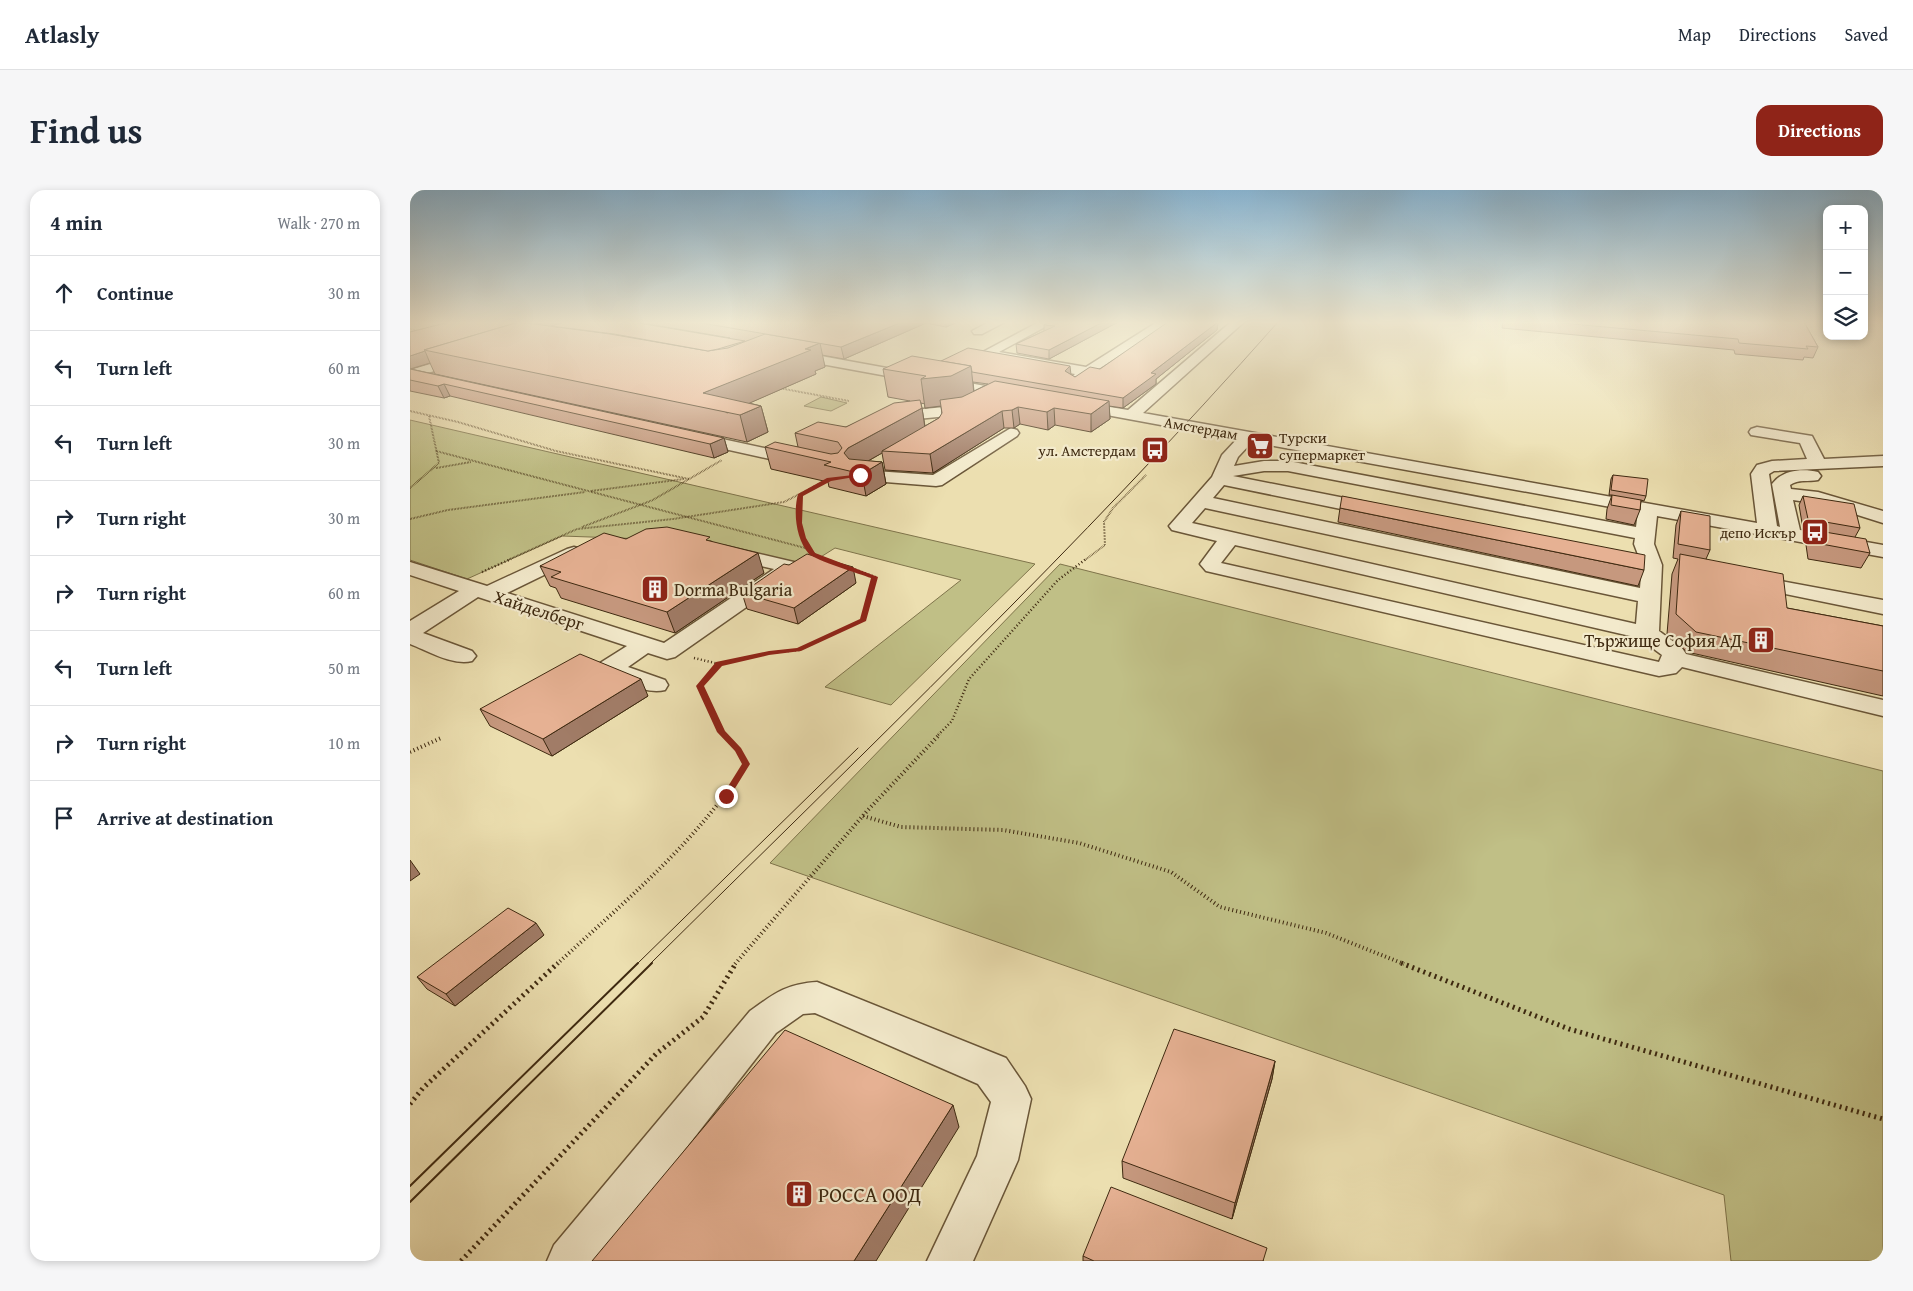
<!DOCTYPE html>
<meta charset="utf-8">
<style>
body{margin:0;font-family:"Gentium Book Plus",serif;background:#f6f6f7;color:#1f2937}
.controls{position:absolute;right:15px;top:15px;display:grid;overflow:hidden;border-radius:10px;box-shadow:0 2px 8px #0003}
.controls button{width:45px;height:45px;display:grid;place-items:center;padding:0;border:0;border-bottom:1px solid #e0e1e3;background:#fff;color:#1f2937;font:25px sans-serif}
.stop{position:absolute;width:15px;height:15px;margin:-11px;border:4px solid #8f2418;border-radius:50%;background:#fff}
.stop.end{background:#8f2418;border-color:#fff;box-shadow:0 1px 5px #0008}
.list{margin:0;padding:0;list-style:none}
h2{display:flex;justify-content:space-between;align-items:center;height:65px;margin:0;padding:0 20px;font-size:21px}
h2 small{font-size:16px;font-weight:400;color:#747a83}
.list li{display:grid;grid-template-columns:32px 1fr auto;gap:15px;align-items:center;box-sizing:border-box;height:75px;padding:0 20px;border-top:1px solid #e0e1e3}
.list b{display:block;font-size:19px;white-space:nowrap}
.list em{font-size:16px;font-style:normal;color:#747a83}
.icon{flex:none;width:28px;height:28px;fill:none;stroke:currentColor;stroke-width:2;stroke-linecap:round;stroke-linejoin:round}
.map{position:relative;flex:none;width:1473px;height:1071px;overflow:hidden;border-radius:15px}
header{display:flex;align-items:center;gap:30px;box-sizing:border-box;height:70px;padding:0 25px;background:#fff;border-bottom:1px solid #e0e1e3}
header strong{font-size:24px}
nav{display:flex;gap:28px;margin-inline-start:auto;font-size:18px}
.intro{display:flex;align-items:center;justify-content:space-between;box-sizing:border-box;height:120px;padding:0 30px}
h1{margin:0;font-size:35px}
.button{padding:12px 22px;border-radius:15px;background:#8f2418;color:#fff;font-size:18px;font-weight:700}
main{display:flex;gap:30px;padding:0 30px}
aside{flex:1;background:#fff;border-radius:15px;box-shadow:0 2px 8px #0003}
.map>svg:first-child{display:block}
.green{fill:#c0bf86;stroke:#7f744b}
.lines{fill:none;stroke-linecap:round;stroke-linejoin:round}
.minor-casing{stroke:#6a5638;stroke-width:3}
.path-far3{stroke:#3e2910;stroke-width:2;stroke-dasharray:0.5 1;stroke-linecap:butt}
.path-far2{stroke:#3e2910;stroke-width:2.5;stroke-dasharray:1 2.5;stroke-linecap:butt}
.path-far1{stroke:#3e2910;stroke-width:4;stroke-dasharray:1 3;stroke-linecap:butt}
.path{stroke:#3e2910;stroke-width:5;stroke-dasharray:2 4;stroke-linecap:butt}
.minor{fill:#f3eacc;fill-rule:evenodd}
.tram-far1{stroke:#3e2910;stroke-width:1}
.tram{stroke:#3e2910;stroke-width:2}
.wall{fill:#c6987e;stroke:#3e2910;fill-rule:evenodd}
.shaded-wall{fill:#a17c67;stroke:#3e2910}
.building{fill:#e6b193;stroke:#3e2910}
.route{fill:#8f2418}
.labels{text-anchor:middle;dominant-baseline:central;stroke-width:4.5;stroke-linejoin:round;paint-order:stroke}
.far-street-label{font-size:15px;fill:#3e2910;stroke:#f3eacc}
.far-poi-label{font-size:15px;fill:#3e2910;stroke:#f3eacc;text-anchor:end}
.poi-label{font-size:18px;fill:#3e2910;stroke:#f3eacc;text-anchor:start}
.street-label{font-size:18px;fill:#3e2910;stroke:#f3eacc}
.near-poi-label{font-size:21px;fill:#3e2910;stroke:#f3eacc;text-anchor:start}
</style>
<header>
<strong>Atlasly</strong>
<nav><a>Map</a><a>Directions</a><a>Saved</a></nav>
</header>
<div class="intro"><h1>Find us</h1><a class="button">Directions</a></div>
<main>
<aside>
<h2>4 min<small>Walk · 270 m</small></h2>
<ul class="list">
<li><svg class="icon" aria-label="ahead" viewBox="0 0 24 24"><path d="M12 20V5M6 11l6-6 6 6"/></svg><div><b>Continue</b></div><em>30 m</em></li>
<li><svg class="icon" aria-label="left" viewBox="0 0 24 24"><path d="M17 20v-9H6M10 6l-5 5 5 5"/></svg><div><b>Turn left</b></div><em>60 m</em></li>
<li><svg class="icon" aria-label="left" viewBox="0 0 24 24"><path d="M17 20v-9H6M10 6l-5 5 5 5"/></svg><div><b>Turn left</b></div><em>30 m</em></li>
<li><svg class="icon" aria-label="right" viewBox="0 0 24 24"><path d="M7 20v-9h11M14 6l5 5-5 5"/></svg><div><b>Turn right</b></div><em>30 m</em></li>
<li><svg class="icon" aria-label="right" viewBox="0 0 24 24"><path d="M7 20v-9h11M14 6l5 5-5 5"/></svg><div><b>Turn right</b></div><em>60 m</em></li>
<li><svg class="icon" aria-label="left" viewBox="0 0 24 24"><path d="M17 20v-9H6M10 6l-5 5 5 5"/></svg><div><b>Turn left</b></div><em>50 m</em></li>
<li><svg class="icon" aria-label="right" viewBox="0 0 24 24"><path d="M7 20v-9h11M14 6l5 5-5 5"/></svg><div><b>Turn right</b></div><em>10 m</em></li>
<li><svg class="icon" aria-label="arrive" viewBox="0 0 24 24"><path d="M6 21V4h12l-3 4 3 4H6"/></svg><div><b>Arrive at destination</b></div></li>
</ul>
</aside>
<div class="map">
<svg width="1473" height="1071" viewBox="0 0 1473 1071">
<rect width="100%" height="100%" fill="#ecdfb0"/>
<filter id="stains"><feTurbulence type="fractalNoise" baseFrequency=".004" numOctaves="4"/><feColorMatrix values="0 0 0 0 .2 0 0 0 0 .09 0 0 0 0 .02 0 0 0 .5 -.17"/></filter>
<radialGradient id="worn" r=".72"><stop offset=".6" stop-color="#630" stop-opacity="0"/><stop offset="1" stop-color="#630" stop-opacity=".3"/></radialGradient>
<!-- green -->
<g class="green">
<path d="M411,207L437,213L421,221L394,216Z"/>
<path d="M0,230L625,374L481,515L415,497L551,390L425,358L390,380L236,349L152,346L57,389L0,370Z"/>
<path d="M650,374L1473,581V1071H1321L1314,1005L360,673Z"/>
</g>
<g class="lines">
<!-- minor casing -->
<g class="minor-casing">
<g id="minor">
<path d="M579,132H595L572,144H564L562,141Z"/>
<path d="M629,132H644L589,162L676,177L747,132H761L664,195L657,191L665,184L576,168L569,164Z"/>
<path d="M821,132H834L733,223L1347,333L1341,284L1347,275L1362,271L1397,269L1390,253L1341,245L1339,242L1341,239L1347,237L1402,246L1414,269L1473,266V276L1364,281L1359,284L1367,336L1370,337L1362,294C1372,280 1392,278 1408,282L1411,286L1408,290C1399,292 1388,289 1380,295L1381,299L1408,302L1473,321V333L1416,315L1383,310L1390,340L1473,355V367L1247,326L1244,354L1252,375L1249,441L1272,458L1276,464L1473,510V526L1272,477L1266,483L1249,486L796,381L790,374L807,351L762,340L759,336L802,287L812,265L827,249L664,219L657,215L664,211L718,220ZM842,252L1228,322L1226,337L878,271H854L824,276L828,267ZM854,281H878L1225,348L1224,354L1232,375L1230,398L803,308L814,295L965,326L972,324L974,320L972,316L965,314L823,286ZM795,318L1228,411L1226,434L782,333ZM825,355L1229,448L1252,465L1249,472L811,373Z"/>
<path d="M378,160L603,201L610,205L603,209L373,167L371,164L373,161Z"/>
<path d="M58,163L63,164L65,167L63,170L0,188V180Z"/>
<path d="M566,208L573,212L571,215L548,225L487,231L478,235L470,230L483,222L545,216Z"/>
<path d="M601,238L607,240L609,243L607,246L532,295L526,296L450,290L444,289L441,285L444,281L450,280L523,285Z"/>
<path d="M280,242L391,266L397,267L399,271L397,275L391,276L274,250L272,247L274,244Z"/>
<path d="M315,356L388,373L391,377L388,381L265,467L257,469L238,463L218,477L255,490L258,495L255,500C235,505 209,490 190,483L187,478L190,473L217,456L68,407L13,443L62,461L66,466L62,471C43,476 18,461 0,454V431L49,401L0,385V372L77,396L157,359L164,357L171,359L174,363L171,367L97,403L254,453L364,379L308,366L305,362L308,358Z"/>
<path d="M1339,385L1473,410V424L1332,395L1328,391L1332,387Z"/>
<path d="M407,792L596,868L615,896L621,909L608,970L563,1071H517L567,966L581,912L568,894L405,823L393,824L366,843L188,1071H137L144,1055L340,821C365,803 376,794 407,792Z"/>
</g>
</g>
<!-- path-far3 -->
<g class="path-far3">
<path d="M0,139L9,141"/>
<path d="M369,198L439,211"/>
<path d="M0,221L48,232L146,261L279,289"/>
<path d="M26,261L399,359"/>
<path d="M26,278L61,272"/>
<path d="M0,298L29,273L19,226"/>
<path d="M181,301L274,289"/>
<path d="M390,306C388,334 387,361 418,370"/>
<path d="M0,329L38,320L175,302"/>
<path d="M172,337L243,310L312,270"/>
<path d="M98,370L167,339L263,329L374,312L417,290"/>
<path d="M675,370L695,355L694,332L703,318L736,285"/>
</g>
<!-- path-far2 -->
<g class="path-far2">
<path d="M414,369L421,371"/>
<path d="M72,382L101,369"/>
<path d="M284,468L309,474L290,495L314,545"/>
<path d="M309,474L359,463L389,460L453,430L465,387L441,378"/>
<path d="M528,545L542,531L559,489L648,390L676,369"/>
</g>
<!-- path-far1 -->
<g class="path-far1">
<path d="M0,562L31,548"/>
<path d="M453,626L491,637L593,640L669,653L761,682L810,717L916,743L994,774"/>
<path d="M147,774C214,712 287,652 336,574L328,559L313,544"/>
<path d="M325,774L457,621L530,544"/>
</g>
<!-- path -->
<g class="path">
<path d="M991,773L1159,839L1473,929"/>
<path d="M0,914L13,898L148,773"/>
<path d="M51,1071L246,864L293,827L326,773"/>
</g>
<!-- minor -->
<use href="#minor" class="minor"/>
<!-- tram-far1 -->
<g class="tram-far1">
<path d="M227,774L448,558"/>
<path d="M240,774C453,563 670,356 868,132"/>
</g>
<!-- tram -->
<g class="tram">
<path d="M0,996L228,773"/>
<path d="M0,1012L242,773"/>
</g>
</g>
<!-- wall -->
<g class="wall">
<path d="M226,132H548L536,137L516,133L434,169L412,165L415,177L405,181L406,184L339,213L351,216L358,242L337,252L25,184L20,173L1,179L314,248L318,262L304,268L40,206L34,208L0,201V142L320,148Z"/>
<path d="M637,132H708L639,169L607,163L606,154L634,141V135L637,133Z"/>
<path d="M808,132L807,140L746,189V194L713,218L699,216L700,229L681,242L645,235L638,240L610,234L604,238H594L523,283L475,280L472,263L458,271L472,272L476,294L456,306L419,297L418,292L361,279L355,257H388L385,243L436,237L500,211L478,207L473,179L531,171L661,185L665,187L690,179ZM563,192L578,194L564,201ZM511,213L515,214V218L531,216L532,224L529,228L515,236Z"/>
<path d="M1093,132H1394L1408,157L1403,168L1394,167L1393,170L1325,164L1324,160L1092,138Z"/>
<path d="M1203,285L1236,306L1234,311L1231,310L1230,320L1224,335L1196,329L1197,319L1202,305H1199L1201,289Z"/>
<path d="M1393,306L1450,338L1445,347L1460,363L1451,378L1398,369L1396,355L1403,340L1393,339L1389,315Z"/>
<path d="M930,318L1234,380L1228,396L928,332Z"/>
<path d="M1271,321L1300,360L1296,369L1377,418L1473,436V506L1277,462L1257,444L1262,384L1268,369L1263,368L1266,335Z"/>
<path d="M216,349L301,351L354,383L265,443L151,408L146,398L140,396L130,376Z"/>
<path d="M379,375L446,393L388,434L337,419L332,403Z"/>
<path d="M238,506L142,566L80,536L70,519Z"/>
<path d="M134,745L45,816L17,799L7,787Z"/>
<path d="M865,871L862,889L822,1029L713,988L712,971Z"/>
<path d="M673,1066L854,1071H673Z"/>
</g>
<!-- shaded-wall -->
<g class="shaded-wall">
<path d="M116,132H158L44,166Z"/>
<path d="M492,132H516V133L434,169L431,157Z"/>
<path d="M536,132H548L536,137Z"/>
<path d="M693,132H708L639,169V160Z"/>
<path d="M808,132L807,140L746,189V194L713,218V208L741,183Z"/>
<path d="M410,153L415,177L405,181L406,184L317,223L293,203Z"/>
<path d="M15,161L20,173L0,179V166Z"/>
<path d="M561,176L564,204L531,216L515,218L511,189Z"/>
<path d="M660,176L661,185L655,181Z"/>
<path d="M34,194L40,206L34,208L28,196Z"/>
<path d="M699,211L700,229L681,242V224Z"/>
<path d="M351,216L358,242L337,252L330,225Z"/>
<path d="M608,217L610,234L604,238L602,220Z"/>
<path d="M512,218L515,238L472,261V263L442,280L434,263L438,258Z"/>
<path d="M644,218L645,235L638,240L637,222Z"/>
<path d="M592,221L594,238L523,283L520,264Z"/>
<path d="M314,248L318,262L304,268L300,254Z"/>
<path d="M472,272L476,294L456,306L452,284Z"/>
<path d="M348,363L354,383L265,443L257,422Z"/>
<path d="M443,377L446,393L388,434L384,418Z"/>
<path d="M231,489L238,506L142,566L133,549Z"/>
<path d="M0,670L10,684L0,691Z"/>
<path d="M126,733L134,745L45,816L36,804Z"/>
<path d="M865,871L862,889L822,1029L825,1013Z"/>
<path d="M543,915L549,937L466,1071H444Z"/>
</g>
<!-- building -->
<g class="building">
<path d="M39,132H116L113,133L109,132L14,160L15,161L0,166V142Z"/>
<path d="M109,132L200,144L298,161L318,158L355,144L410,153L395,159L401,160L293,203L351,216L330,225L14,160Z"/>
<path d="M155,132H223L335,151L308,159L298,161L204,144L141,136Z"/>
<path d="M286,132H492L431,157Z"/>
<path d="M640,132H693L639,160L606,154L645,136L634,135Z"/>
<path d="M758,132H808L741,183L746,184L713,208L562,182L561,176L531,171L558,158L660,176L655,181L665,187L680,177L690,179Z"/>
<path d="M1140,132H1394L1408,157L1396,156L1398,159L1329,153L1328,149Z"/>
<path d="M502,166L561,176L541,186L511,189L516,186L473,179Z"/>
<path d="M0,179L314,248L300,254L34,194L28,196L0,190Z"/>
<path d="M585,191L699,211L681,224L644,218L637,222L608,217L602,220L592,221L520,264L472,261L529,228L532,223L530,210L552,207Z"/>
<path d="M510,210L512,218L438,258L434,263L439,269L472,272L452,284L414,275L421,272L355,257L365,252L421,264L428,263L432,258L428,252L385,243L408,232L436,237L484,213Z"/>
<path d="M1203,285L1238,289L1236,306L1201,300Z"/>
<path d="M1202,305L1231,310L1230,320L1201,315Z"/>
<path d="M932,306L1235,365L1234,380L930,318Z"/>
<path d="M1393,306L1444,314L1450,338L1398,329Z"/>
<path d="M1271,321L1300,326V360L1268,354Z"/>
<path d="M257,337L300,347L296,350L348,363L257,422L141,387L151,382L130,376L194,343L216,349L236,339Z"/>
<path d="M1403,340L1456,349L1460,363L1406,353Z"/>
<path d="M397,364L443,377L384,418L332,403L374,374L379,375Z"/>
<path d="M1270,364L1373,384L1377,418L1473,436V481L1286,442L1266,424Z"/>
<path d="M170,464L231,489L133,549L70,519Z"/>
<path d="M98,718L126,733L36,804L7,787Z"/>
<path d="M764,839L865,871L825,1013L712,971Z"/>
<path d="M375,840L543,915L444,1071H182Z"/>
<path d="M701,997L857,1058L853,1071H684L673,1066Z"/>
</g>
<!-- sky -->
<linearGradient id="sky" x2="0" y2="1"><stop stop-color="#89b6d4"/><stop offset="0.47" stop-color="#f6f1db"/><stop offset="1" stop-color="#f6f1db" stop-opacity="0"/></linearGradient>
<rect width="1473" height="282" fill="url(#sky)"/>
<!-- route -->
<path class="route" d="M452,284L450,286L421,291L393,306L392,333L396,348L405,363L468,387L456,431L391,461L359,465L312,476L294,496L315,541L331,558L340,574L319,608H313L312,606L332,574L325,561L307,542L286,496L306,472L359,461L387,458L450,429L461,388C450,384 405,370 399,364C386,349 383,323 388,304L417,288Z"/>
<!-- icons -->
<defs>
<g id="supermarket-square" transform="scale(1.4375)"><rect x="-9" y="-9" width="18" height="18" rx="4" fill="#8f2418" stroke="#f3eacc"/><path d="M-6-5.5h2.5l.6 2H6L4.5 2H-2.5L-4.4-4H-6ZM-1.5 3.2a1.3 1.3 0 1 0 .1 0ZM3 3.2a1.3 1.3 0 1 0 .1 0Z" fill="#fff"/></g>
<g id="bus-square" transform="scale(1.4375)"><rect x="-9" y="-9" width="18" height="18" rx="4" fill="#8f2418" stroke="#f3eacc"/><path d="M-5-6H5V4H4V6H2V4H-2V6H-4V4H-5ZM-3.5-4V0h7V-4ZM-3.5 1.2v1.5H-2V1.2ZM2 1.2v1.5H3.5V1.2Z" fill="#fff"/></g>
<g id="building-square" transform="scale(1.4375)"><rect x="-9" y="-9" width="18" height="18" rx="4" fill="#8f2418" stroke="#f3eacc"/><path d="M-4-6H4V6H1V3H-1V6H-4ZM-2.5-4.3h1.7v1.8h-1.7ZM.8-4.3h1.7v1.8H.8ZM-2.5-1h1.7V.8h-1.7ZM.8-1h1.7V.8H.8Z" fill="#fff"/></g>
</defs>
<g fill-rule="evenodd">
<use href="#supermarket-square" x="850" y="256"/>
<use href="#bus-square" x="745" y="260"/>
<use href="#bus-square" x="1405" y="342"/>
<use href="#building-square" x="245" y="399"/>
<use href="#building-square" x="1351" y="450"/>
<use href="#building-square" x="389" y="1004"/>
</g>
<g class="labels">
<!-- far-street labels -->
<g class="far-street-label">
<text transform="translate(791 238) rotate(10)">Амстердам</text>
</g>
<!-- far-poi labels -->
<g class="far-poi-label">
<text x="869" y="247" text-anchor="start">Турски<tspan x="869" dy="17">супермаркет</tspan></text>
<text x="726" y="260">ул. Амстердам</text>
<text x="1386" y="342">депо Искър</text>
</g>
<!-- poi labels -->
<g class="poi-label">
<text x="264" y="399">Dorma Bulgaria</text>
<text x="1332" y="450" text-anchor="end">Тържище София АД</text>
</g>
<!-- street labels -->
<g class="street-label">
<text transform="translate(129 420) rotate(18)">Хайделберг</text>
</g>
<!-- near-poi labels -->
<g class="near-poi-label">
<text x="408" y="1004">РОССА ООД</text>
</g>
</g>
<rect width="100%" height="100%" filter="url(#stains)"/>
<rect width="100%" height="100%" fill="url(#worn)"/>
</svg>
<div class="controls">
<button>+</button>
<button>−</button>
<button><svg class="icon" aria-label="layers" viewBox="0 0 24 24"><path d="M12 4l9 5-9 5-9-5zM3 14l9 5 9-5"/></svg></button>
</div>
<div class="stop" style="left:450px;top:285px"></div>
<div class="stop end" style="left:316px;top:606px"></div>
</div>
</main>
